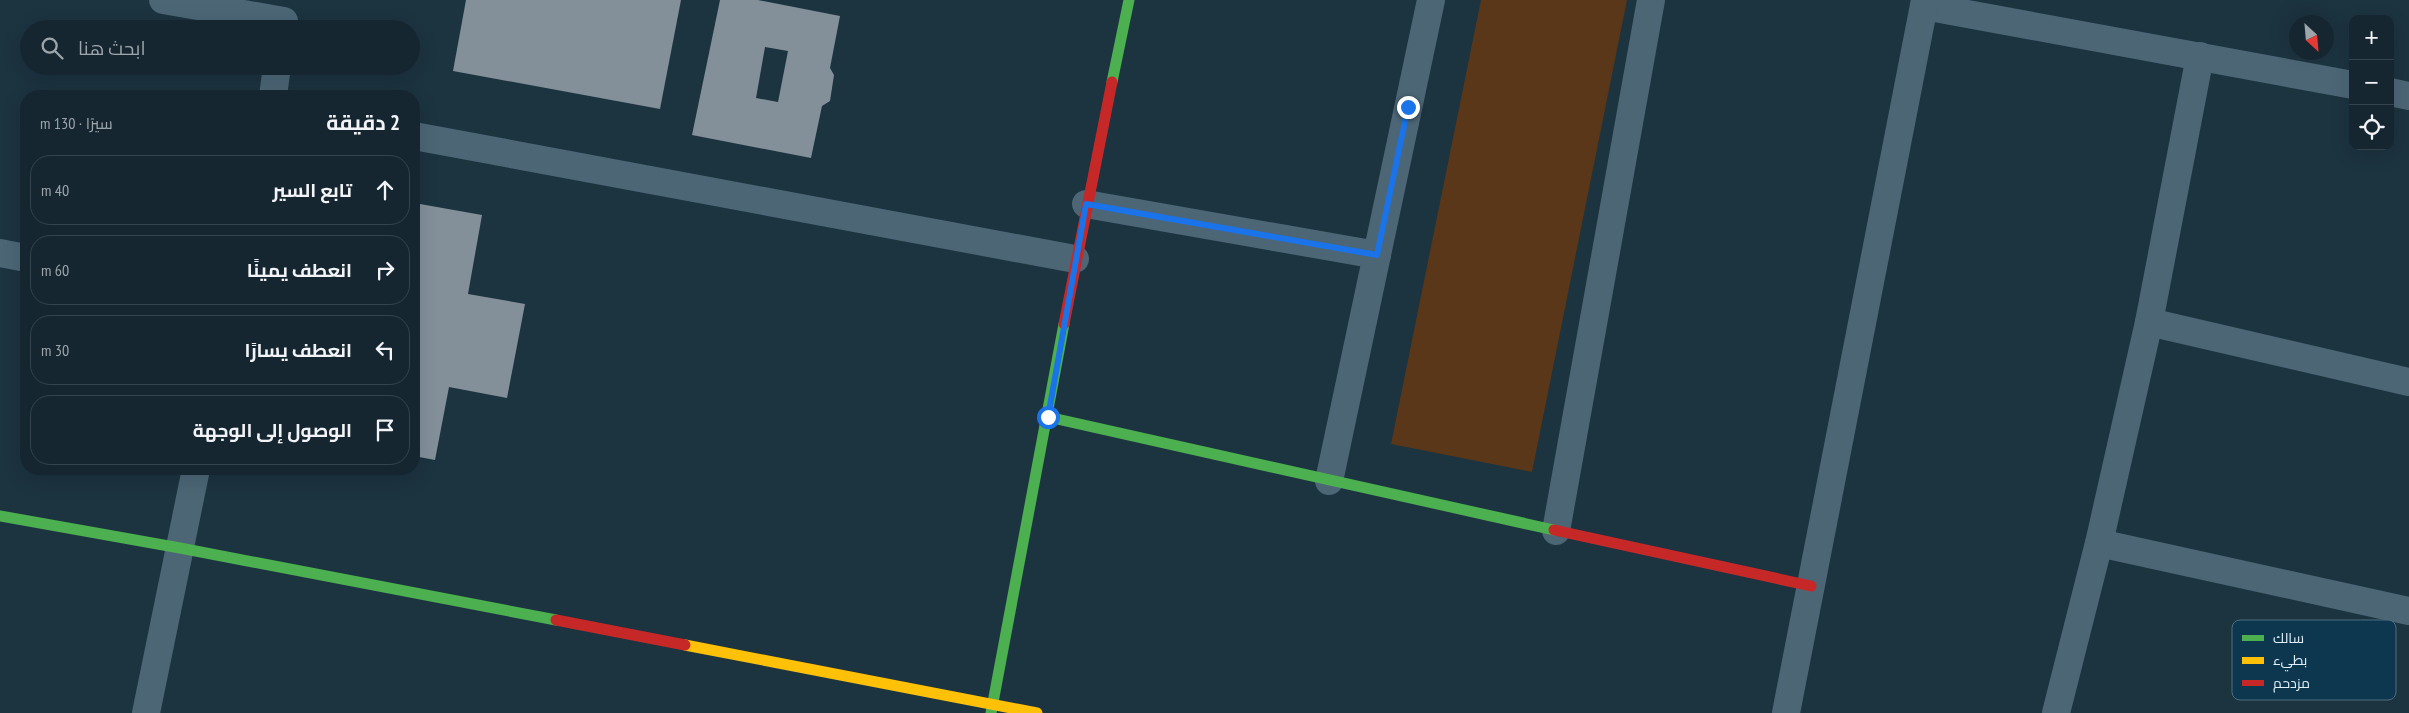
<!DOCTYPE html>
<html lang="ar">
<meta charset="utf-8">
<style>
body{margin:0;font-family:"PT Sans Narrow",Cairo,sans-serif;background:#1e2e38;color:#f1f3f6;direction:rtl}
.controls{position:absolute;right:15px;top:15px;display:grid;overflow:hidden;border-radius:10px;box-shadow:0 5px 20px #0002}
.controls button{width:45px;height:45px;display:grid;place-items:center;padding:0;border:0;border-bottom:1px solid #34434c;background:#152630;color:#f1f3f6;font:25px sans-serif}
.compass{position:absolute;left:2289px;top:15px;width:45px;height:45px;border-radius:50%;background:#152630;box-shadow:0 5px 20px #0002;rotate:154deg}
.stop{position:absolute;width:15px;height:15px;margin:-11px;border:4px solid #1a73e8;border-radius:50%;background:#fff}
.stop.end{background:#1a73e8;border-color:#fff;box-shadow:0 1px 5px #0008}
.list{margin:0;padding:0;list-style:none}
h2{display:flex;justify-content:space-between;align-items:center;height:65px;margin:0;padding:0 20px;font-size:21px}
h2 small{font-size:16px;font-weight:400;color:#9da5ab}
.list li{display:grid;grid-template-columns:32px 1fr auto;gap:15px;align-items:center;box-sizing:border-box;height:70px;margin:0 10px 10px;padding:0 10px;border:1px solid #34434c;border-radius:20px}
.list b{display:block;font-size:19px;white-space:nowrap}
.list em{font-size:16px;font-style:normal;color:#9da5ab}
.icon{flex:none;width:28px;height:28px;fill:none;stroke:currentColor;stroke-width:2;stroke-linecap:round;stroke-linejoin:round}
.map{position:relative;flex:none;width:2409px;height:713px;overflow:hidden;direction:ltr}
.search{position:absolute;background:#152630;box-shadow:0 5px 20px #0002;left:20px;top:20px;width:400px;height:55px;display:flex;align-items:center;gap:12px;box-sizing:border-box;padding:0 18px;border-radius:28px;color:#9da5ab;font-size:19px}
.panel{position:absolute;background:#152630;box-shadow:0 5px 20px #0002;left:20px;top:90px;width:400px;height:385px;border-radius:20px;direction:rtl}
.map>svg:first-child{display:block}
.green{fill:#593718}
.building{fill:#83909a;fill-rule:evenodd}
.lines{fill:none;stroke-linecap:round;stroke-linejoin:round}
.street{stroke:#4c6676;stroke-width:28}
.fast{stroke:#4caf50;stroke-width:11}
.slow{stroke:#ffc107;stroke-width:11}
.jam{stroke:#c62828;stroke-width:11}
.route{stroke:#1a73e8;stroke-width:6}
.key{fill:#0d374f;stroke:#4d6e82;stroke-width:1}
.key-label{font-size:14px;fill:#e2f0fa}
</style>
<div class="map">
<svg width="2409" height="713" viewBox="0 0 2409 713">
<rect width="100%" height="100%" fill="#1c3340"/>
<!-- green -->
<path class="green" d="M1481,0H1627L1532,472L1391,444Z"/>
<!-- building -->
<g class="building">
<path d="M466,0H681L660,109L453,71Z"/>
<path d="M720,0H758L840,16L830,68L834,75L830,101L822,106L811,158L692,135ZM765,47L788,51L778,102L756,98Z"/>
<path d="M420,204L482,215L468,294L525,304L507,398L449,387L435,460L414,456V236Z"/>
</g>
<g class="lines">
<!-- street -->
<g class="street">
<path d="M163,0L284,21"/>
<path d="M1924,6L2353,85"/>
<path d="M2390,92L2409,96"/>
<path d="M273,96L277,66"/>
<path d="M414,136L1075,259"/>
<path d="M1086,204L1377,255"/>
<path d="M0,253L26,258"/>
<path d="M2149,322L2409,382"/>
<path d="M1329,481L1431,0"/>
<path d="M1556,531L1651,0"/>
<path d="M2099,543L2409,611"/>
<path d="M146,713L196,469"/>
<path d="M1786,713L1925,0"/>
<path d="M2056,713L2099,543L2149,322L2200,56"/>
</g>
<!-- fast -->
<g class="fast">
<path d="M1112,82L1129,0"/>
<path d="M1048,417L1554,530"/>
<path d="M0,516L180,548L556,620"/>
<path d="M991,713L1064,324"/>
</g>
<!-- slow -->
<path class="slow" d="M685,645L1037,713"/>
<!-- jam -->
<g class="jam">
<path d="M1064,324L1112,82"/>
<path d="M1554,530L1811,586"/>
<path d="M556,620L685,645"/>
</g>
</g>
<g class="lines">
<!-- route -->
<path class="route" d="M1048,417L1086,204L1377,255L1408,107"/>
</g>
<!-- legend -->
<rect x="2232" y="620" width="164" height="80" rx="8" class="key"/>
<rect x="2242" y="635" width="22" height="6" fill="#4caf50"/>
<rect x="2242" y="657" width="22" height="7" fill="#ffc107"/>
<rect x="2242" y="680" width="22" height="6" fill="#c62828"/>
<g class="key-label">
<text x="2273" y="643">سالك</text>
<text x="2273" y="665">بطيء</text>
<text x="2273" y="688">مزدحم</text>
</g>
</svg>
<div class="controls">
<button>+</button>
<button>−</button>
<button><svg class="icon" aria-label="locate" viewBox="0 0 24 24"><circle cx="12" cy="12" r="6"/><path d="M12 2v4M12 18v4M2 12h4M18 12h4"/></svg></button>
</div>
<svg class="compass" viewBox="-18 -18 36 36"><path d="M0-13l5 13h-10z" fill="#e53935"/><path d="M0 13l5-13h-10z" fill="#9da5ab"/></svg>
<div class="stop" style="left:1048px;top:417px"></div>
<div class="stop end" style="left:1408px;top:107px"></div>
<div class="search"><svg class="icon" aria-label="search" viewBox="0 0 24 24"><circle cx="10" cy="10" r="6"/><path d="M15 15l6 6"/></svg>ابحث هنا</div>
<section class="panel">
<h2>2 دقيقة<small>سيرًا · 130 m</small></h2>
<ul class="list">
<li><svg class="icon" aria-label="ahead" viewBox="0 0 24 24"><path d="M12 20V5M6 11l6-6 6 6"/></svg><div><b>تابع السير</b></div><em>40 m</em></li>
<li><svg class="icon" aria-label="right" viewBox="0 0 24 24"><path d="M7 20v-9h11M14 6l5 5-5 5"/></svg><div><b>انعطف يمينًا</b></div><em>60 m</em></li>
<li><svg class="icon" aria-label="left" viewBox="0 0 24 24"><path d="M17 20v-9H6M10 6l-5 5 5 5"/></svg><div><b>انعطف يسارًا</b></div><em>30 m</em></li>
<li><svg class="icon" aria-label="arrive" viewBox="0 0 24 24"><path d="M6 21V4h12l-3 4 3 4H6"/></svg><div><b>الوصول إلى الوجهة</b></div></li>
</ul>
</section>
</div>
